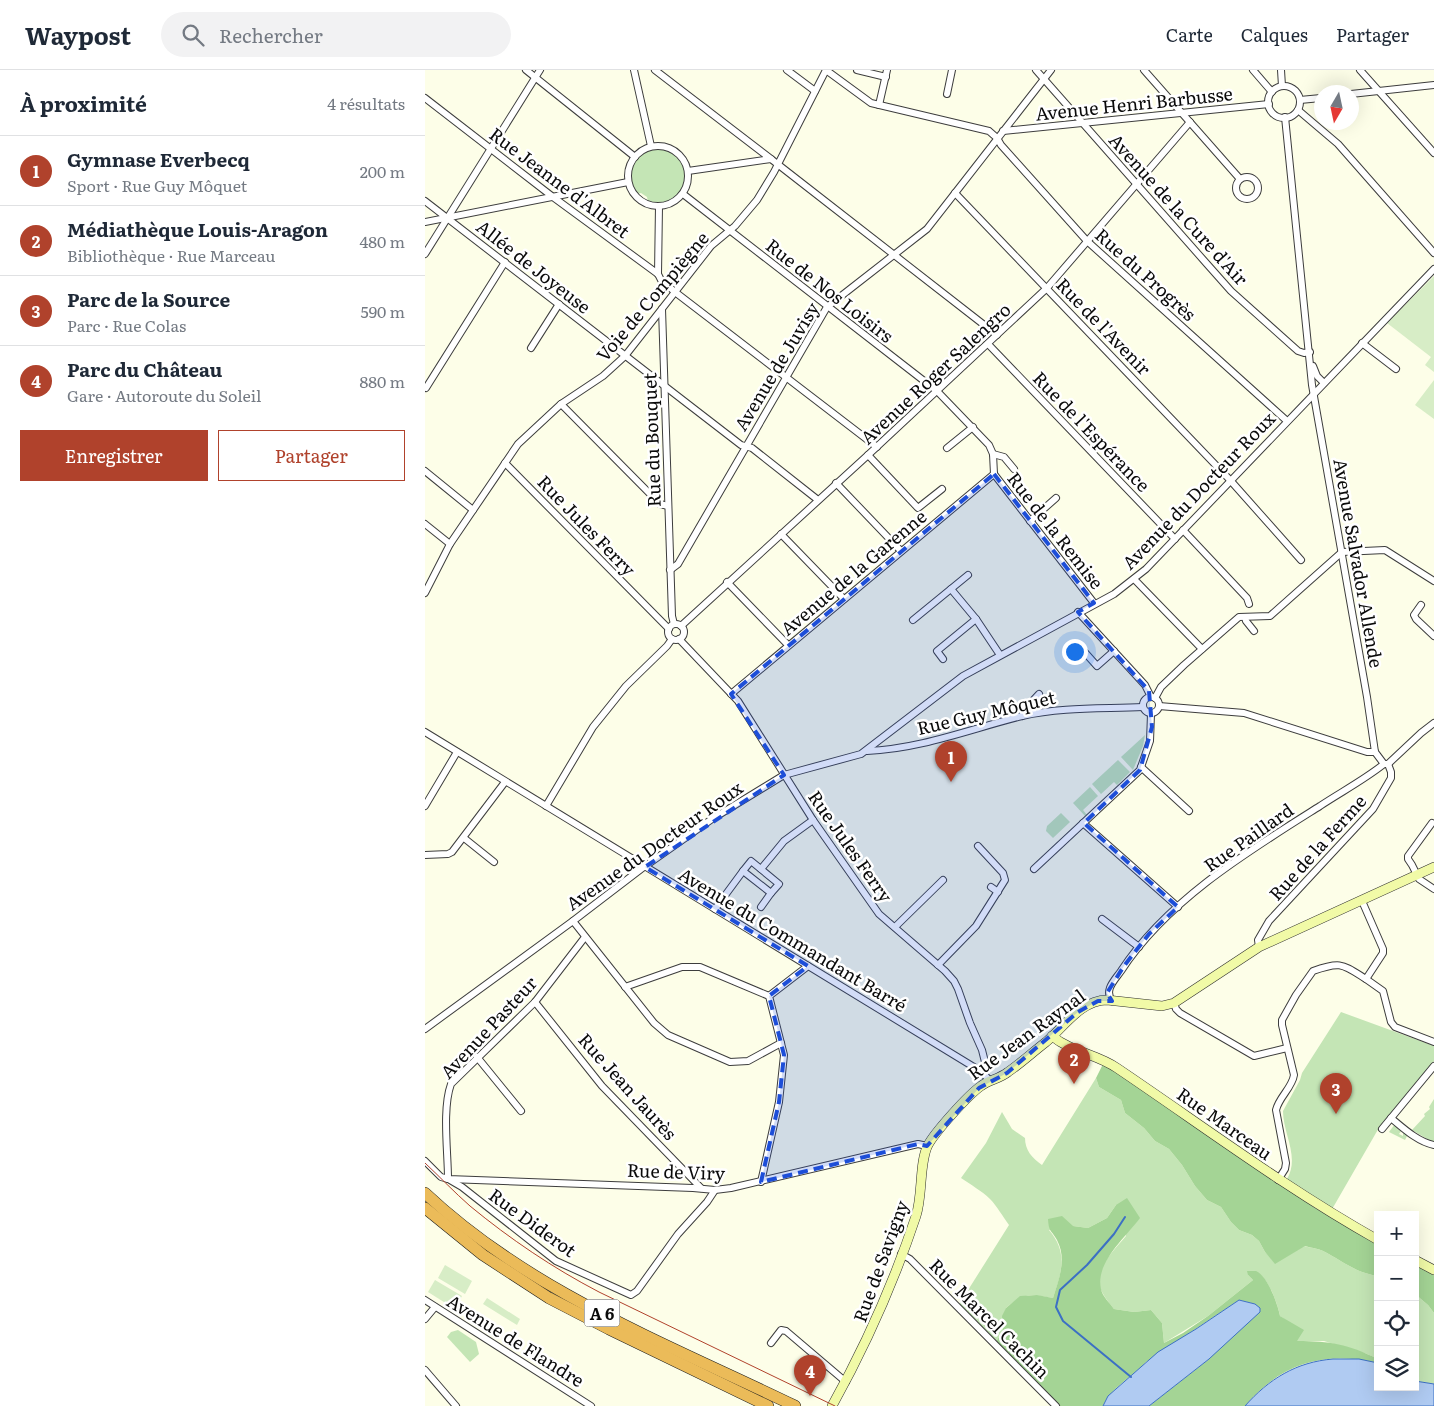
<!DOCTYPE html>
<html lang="fr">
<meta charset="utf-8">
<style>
body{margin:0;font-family:Literata,serif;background:#f2f2f3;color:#1f2937}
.controls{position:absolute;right:15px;bottom:15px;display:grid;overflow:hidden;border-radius:0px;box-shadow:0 5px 20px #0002}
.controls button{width:45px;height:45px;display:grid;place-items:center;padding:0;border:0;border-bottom:1px solid #e0e1e3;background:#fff;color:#1f2937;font:25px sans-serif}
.compass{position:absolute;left:889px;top:15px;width:45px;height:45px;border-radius:50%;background:#fff;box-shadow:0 5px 20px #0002;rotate:189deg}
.you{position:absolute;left:649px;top:581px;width:18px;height:18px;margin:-12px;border:4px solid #fff;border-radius:50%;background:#1a73e8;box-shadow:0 0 0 8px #1a73e833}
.badge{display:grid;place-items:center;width:32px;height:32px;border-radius:50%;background:#b0422c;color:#fff;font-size:16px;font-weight:700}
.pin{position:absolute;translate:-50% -41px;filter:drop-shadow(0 1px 2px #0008)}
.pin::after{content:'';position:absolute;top:26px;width:18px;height:15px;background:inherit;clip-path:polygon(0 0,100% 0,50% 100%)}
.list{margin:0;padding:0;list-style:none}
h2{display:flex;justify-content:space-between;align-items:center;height:65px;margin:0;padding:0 20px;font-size:21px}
h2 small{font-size:16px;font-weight:400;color:#747a83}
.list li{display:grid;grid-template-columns:32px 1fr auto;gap:15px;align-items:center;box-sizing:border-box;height:70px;padding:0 20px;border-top:1px solid #e0e1e3}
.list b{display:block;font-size:19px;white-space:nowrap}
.list p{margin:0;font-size:16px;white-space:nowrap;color:#747a83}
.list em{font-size:16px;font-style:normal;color:#747a83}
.actions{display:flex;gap:10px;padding:15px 20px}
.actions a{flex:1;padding:11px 0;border:1px solid #b0422c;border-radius:0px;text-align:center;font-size:18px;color:#b0422c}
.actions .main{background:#b0422c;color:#fff}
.icon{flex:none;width:28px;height:28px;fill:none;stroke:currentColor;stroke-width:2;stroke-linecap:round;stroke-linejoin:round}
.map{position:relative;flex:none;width:1009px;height:1336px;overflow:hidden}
header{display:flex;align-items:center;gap:30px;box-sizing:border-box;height:70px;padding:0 25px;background:#fff;border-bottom:1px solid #e0e1e3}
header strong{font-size:24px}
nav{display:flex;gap:28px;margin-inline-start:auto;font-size:18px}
.search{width:350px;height:45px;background:#f2f2f3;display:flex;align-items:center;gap:12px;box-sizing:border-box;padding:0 18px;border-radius:28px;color:#747a83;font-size:19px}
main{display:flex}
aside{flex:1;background:#fff}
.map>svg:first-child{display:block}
.green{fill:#c4e5b5}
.forest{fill:#a4d495}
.pitch{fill:#d7edc6}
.water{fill:#b0cbf2;stroke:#3c70c4}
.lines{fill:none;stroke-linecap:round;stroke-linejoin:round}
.stream{stroke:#3c70c4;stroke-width:2}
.street-casing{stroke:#3d3d3d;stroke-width:8}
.secondary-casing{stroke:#2c2c2c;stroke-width:10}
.highway-casing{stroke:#1b1b1b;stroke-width:12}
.street{stroke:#fff;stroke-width:6}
.secondary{stroke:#f1faa7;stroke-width:9}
.highway{stroke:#ebbb59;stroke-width:11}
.tram{stroke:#b0422c;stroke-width:1}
.marked{fill:#1d4ed8;fill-opacity:0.2;stroke:#1d4ed8;stroke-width:4;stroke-dasharray:10 6;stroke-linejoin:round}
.labels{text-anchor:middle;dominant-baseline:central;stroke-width:5;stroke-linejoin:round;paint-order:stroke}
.shield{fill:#fff;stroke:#545454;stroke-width:1}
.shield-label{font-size:16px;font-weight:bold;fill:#0a0a0a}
.street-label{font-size:18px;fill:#0a0a0a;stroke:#fff}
</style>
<header>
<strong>Waypost</strong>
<div class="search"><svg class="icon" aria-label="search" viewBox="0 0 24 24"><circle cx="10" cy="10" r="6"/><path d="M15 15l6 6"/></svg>Rechercher</div>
<nav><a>Carte</a><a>Calques</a><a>Partager</a></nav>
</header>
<main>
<aside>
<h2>À proximité<small>4 résultats</small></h2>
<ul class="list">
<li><span class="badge">1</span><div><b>Gymnase Everbecq</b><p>Sport · Rue Guy Môquet</p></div><em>200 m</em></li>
<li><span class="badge">2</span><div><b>Médiathèque Louis-Aragon</b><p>Bibliothèque · Rue Marceau</p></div><em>480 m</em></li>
<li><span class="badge">3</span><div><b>Parc de la Source</b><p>Parc · Rue Colas</p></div><em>590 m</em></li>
<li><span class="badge">4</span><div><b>Parc du Château</b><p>Gare · Autoroute du Soleil</p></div><em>880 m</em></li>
</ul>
<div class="actions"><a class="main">Enregistrer</a><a>Partager</a></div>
</aside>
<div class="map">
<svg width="1009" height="1336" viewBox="0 0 1009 1336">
<rect width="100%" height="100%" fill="#fdfee8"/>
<!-- green -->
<g class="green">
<path d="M235,77C276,84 267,141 223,132L222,127L216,123L212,124C199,102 207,78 235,77Z"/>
<path d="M720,665L718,676L708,700L696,687Z"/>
<path d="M693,690L705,702L692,715L689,712L676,724L667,714Z"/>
<path d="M665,717L673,726L658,740L662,745L660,746L648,733Z"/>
<path d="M636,743L645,752L628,768L621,761L622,756Z"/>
<path d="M916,942L1009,976V991L955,1056L906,1141L865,1114L862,1109C875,1087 858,1064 858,1041L875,1010L877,1003Z"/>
<path d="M671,1008L674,1017L696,1030L700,1043L719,1058L730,1071L744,1079L757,1095L770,1116L782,1130L796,1137L806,1152L814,1160L827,1165L834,1171L840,1182L850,1193L879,1176C887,1178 896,1179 902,1183C920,1193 932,1203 953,1206V1289L942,1284L899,1271H872L865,1253L855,1246C853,1235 843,1206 831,1202C828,1201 825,1201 823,1201V1205L828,1210L783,1246L739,1273L737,1253L726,1240L709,1242L689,1239C685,1234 680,1228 677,1222C666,1202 689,1180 701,1166L691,1135L682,1148L663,1158L648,1156L624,1160C643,1182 637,1202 628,1228C604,1224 600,1222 581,1238L578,1261L570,1273L533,1236L584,1155C578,1147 572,1136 565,1129C557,1121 546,1115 536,1108L561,1073L577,1042L587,1059L600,1068C600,1080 607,1088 617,1095Z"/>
<path d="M1009,1029V1073L987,1060L1000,1046L999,1044L1005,1039L1004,1037Z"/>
<path d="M970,1054L977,1060L974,1064L978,1066V1060L983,1064L980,1070L964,1062Z"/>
<path d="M990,1224L1003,1235L1009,1243V1314L990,1311Z"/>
<path d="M33,1260L51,1272L54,1284L45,1292L22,1267L26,1262Z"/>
</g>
<!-- forest -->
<g class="forest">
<path d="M678,994L762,1049L890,1138L953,1174V1206C932,1203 920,1193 902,1183C896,1179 887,1178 880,1176L850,1194L840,1182L834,1171L827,1165L814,1160L806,1152L796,1137L782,1130L770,1116L757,1095L744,1079L730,1071L719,1058L700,1043L696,1030L674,1017L671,1008Z"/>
<path d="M702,1128L715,1148C700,1168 670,1193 676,1219C677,1226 685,1233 689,1239L709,1242L726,1240L737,1253L739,1273L758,1263L783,1246L828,1210L823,1205L822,1201C825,1201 828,1201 831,1201C843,1206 853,1235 855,1246L879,1260L872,1271C906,1271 922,1274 953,1289V1293C897,1281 857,1293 820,1336H724L784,1289L830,1234L814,1230L721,1292C707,1307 686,1318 678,1336H631L570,1273L578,1261L577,1246L581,1238L595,1226L612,1225L628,1228C634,1209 642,1189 632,1170C626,1159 624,1163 623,1149L637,1146L648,1156L663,1158L682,1148L691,1135Z"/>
<path d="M990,1195L1009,1205V1243L1003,1235L990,1224Z"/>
</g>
<!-- pitch -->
<g class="pitch">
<path d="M1009,206V302L1000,295L1006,287L962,253Z"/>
<path d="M1009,310V349L990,335Z"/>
<path d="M20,1195L47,1211L40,1224L13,1208Z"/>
<path d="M10,1210L37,1226L30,1239L3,1222Z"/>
<path d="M62,1228L95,1249L92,1255L58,1234Z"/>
</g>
<!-- water -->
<g class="water">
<path d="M814,1230L830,1234L835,1238V1242L784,1289L724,1336H678L683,1326L733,1282L771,1259Z"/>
<path d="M908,1289H934L953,1293V1317H990V1311L1009,1314V1336H820C844,1309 871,1292 908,1289Z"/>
</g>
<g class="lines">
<!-- stream -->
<path class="stream" d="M700,1147L689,1164L662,1195L635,1220L631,1237L638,1251L706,1307"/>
<!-- street casing -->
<g class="street-casing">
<g id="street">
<path d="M101,0L210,87"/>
<path d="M209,0L226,76"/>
<path d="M230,0L346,89"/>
<path d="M362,0L390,21"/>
<path d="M401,0L446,33L564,61L572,68L576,75L662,171L862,351"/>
<path d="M432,0L461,7"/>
<path d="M611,0L782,194L806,221L873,281L879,283L885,282"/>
<path d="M719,0L815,109"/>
<path d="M828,0L847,22"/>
<path d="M856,0L857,16"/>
<path d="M935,0L1009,83"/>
<circle cx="859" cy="32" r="16"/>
<path d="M522,24L527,0"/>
<path d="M926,24L1009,15"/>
<path d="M0,28L128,127L233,204L236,210L250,222L452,377"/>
<path d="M875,30L896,28"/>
<path d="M454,35L462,0"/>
<path d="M873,40L913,74L1009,183"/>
<path d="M860,47L887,315L942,627L950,682L959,694"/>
<path d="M578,61L844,34"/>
<circle cx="233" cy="106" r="30"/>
<path d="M263,101L346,89L572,265"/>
<circle cx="822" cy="118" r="11"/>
<path d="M530,123L805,410L876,490"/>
<path d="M258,124L512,321L564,375L568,384L569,404"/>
<path d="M0,131L316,375L327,378L393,430"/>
<path d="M0,152L203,112"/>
<path d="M0,184L115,0"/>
<path d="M233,204L234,136"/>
<path d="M237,239L247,546L249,554"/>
<path d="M937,273L971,299"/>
<path d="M563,274L750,469"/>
<path d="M106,278L134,234"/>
<path d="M888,296L892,306L899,313"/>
<path d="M1,318L80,192"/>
<path d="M136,334L235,434L243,436"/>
<path d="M522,378L548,357"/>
<path d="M568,384L579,387L589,399"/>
<path d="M443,385L493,438L517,419"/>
<path d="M80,393L244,559"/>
<path d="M0,401L48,440"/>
<path d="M569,404L669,533"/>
<path d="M411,413L476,481"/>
<path d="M605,451L631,428"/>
<path d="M0,454L25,474"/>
<path d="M758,460L822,528L824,534"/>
<path d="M356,464L419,529"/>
<path d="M917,482L960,480L1009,511"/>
<path d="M245,500L253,494L402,237L502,159L626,0"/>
<path d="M709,509L777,579"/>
<path d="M302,512L363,575"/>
<path d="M526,519L551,549L575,585"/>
<path d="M0,523L25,474L93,374L136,334L178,306L200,286L286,176L310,156L332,130L349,102L401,0"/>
<path d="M996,535L989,545L991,549L1009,566"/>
<path d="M653,542L720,615L726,627"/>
<path d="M820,547L821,551L829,561"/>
<path d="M488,550L543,505"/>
<circle cx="251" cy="562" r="8"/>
<path d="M256,556L443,385L622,218L765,52"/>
<path d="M254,569L313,631L388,750L454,844L520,901L529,911L533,919L545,953L557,980L560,992L557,1002"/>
<path d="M656,578L672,596L689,581"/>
<path d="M518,589L512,581L551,549"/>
<path d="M306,624L569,404"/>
<circle cx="726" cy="635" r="8"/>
<path d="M730,628L736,617L759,595L814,547L845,546L917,482"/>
<path d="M734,636L819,643L942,682H950"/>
<path d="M597,646L600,639L614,624"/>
<path d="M0,662L557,1002L565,1011"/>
<path d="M442,681C495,679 545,659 597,646C637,637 677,639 718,637"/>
<path d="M716,697L764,741"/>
<path d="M0,736L32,682"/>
<path d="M121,736L168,657L201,616L242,576L247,569"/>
<path d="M658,753L753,837"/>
<path d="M1007,753L983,786V789L987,795L994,809L1009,819"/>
<path d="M39,768L69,792"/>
<path d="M0,785L23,784L27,782L80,712"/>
<path d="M326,791L354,814L346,823L318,801Z"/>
<path d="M336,799L359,771L388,750"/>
<path d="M609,799L715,700L725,671L726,644"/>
<path d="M566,817L573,822"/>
<path d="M336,837L346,823"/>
<path d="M290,839L318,801"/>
<path d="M677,849L714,877"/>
<path d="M148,851L229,953L243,965L305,992L323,991L356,973"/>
<path d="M470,857L518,810"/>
<path d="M834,877L833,870L844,851L948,739L966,708V702L963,694"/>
<path d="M513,895L551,856L580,810L578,803L553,776"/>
<path d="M941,909L958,921L966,952L970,957L1009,972"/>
<path d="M200,917L257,897H275L344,926"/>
<path d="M687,931C679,920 689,911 696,901C742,830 825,780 895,736C916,722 939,710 959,694H963L996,663L1009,653"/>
<path d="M110,932L177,1016L276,1118"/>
<path d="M749,933L751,939L755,943L829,986L862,978"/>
<path d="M0,959L148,851L216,799L287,749L359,705L436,684L538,606L689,524L721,499L1009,199"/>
<path d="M52,987L96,1041"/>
<path d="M966,1048C978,1058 993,1072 1009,1075"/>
<path d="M957,1059L1009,996"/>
<path d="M0,1091L16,1107L23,1109L268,1118L290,1120L306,1118L493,1074L502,1076"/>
<path d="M23,1109C23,1082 17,1039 26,1014L110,932L160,867"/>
<path d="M25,1110L37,1117L131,1191L206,1225L212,1221L253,1164L282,1132L290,1120"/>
<path d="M853,1110L860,1099L861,1093L851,1040C854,1027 867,1018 869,1005L857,955V950L871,925L888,901C916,891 917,894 941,909L958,883V879L937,831"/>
<path d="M336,1112L354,1032L359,985L344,926L383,896"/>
<path d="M476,1184L485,1189L631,1336"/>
<path d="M0,1230L166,1336"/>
<path d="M0,1249L10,1237"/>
<path d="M346,1273L356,1260L361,1261L421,1312"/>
<path d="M0,1300L31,1336"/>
</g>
</g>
<!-- secondary casing -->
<g class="secondary-casing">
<g id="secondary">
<path d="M627,966C646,982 672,984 692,998C778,1056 862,1119 953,1170"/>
<path d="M990,1190L1009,1200"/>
<path d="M407,1336C441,1275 469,1212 491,1146C498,1125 494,1092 503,1075C510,1062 543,1025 556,1016C564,1010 574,1009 583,1002C596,993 608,982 621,972C639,957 656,930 682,930L737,936L749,933L834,877L1009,797"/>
</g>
</g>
<!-- highway casing -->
<g class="highway-casing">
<g id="highway">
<path d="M0,1123C105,1222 242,1274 370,1336"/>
<path d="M0,1138L58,1185L124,1228L184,1259L343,1336"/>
</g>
</g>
<!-- street -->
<use href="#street" class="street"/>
<!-- secondary -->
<use href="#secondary" class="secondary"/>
<!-- highway -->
<use href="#highway" class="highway"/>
<!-- tram -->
<path class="tram" d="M0,1093C15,1107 29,1122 45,1136C85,1169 128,1198 174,1222L410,1336"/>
</g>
<!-- marked area -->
<path class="marked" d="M569,404L669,533L653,542L724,621L727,657L715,700L659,753L753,837L724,864L699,896L682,923L687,931H673L653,942L582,1003L554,1018L502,1076L493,1074L336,1112L354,1032L359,985L344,926L383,896L220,797L359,705L306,624Z"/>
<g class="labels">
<!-- shield labels -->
<rect class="shield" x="159.5" y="1229.5" width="35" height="27" rx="4"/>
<g class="shield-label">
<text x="177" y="1243">A 6</text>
</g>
<!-- street labels -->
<g class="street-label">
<text transform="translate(709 33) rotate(-6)">Avenue Henri Barbusse</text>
<text transform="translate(135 112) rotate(37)">Rue Jeanne d'Albret</text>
<text transform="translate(754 139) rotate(48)">Avenue de la Cure d'Air</text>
<text transform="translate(109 196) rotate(38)">Allée de Joyeuse</text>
<text transform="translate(721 204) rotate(42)">Rue du Progrès</text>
<text transform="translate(405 220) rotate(38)">Rue de Nos Loisirs</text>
<text transform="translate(227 226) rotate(-50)">Voie de Compiègne</text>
<text transform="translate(679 256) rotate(46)">Rue de l'Avenir</text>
<text transform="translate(351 296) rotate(-59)">Avenue de Juvisy</text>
<text transform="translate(510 303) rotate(-43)">Avenue Roger Salengro</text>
<text transform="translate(667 361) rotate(46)">Rue de l'Espérance</text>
<text transform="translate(226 370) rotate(-92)">Rue du Bouquet</text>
<text transform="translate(773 420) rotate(-46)">Avenue du Docteur Roux</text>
<text transform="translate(162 455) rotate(46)">Rue Jules Ferry</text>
<text transform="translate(631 460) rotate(52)">Rue de la Remise</text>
<text transform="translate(934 493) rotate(80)">Avenue Salvador Allende</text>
<text transform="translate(428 502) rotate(-40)">Avenue de la Garenne</text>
<text transform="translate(561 642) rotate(-13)">Rue Guy Môquet</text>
<text transform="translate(823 767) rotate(-35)">Rue Paillard</text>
<text transform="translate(229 775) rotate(-35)">Avenue du Docteur Roux</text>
<text transform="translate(426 776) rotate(55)">Rue Jules Ferry</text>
<text transform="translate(892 777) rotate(-48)">Rue de la Ferme</text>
<text transform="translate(368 869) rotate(31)">Avenue du Commandant Barré</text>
<text transform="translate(63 957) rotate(-47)">Avenue Pasteur</text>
<text transform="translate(601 964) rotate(-36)">Rue Jean Raynal</text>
<text transform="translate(203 1016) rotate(48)">Rue Jean Jaurès</text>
<text transform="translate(800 1053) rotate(35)">Rue Marceau</text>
<text transform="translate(251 1101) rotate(2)">Rue de Viry</text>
<text transform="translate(108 1152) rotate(36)">Rue Diderot</text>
<text transform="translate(455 1191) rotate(-70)">Rue de Savigny</text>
<text transform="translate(565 1248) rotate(45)">Rue Marcel Cachin</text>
<text transform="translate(91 1270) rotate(32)">Avenue de Flandre</text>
</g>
</g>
</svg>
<div class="controls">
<button>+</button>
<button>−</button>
<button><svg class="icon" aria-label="locate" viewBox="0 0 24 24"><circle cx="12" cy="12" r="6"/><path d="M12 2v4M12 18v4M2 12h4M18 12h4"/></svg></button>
<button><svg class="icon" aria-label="layers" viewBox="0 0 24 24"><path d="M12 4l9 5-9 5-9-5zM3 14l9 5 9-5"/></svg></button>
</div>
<svg class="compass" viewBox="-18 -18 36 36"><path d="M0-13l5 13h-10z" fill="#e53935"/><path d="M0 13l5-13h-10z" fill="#747a83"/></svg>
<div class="you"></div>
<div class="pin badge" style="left:526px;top:712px">1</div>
<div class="pin badge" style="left:649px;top:1014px">2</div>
<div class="pin badge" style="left:911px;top:1044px">3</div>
<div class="pin badge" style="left:385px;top:1326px">4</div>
</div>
</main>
